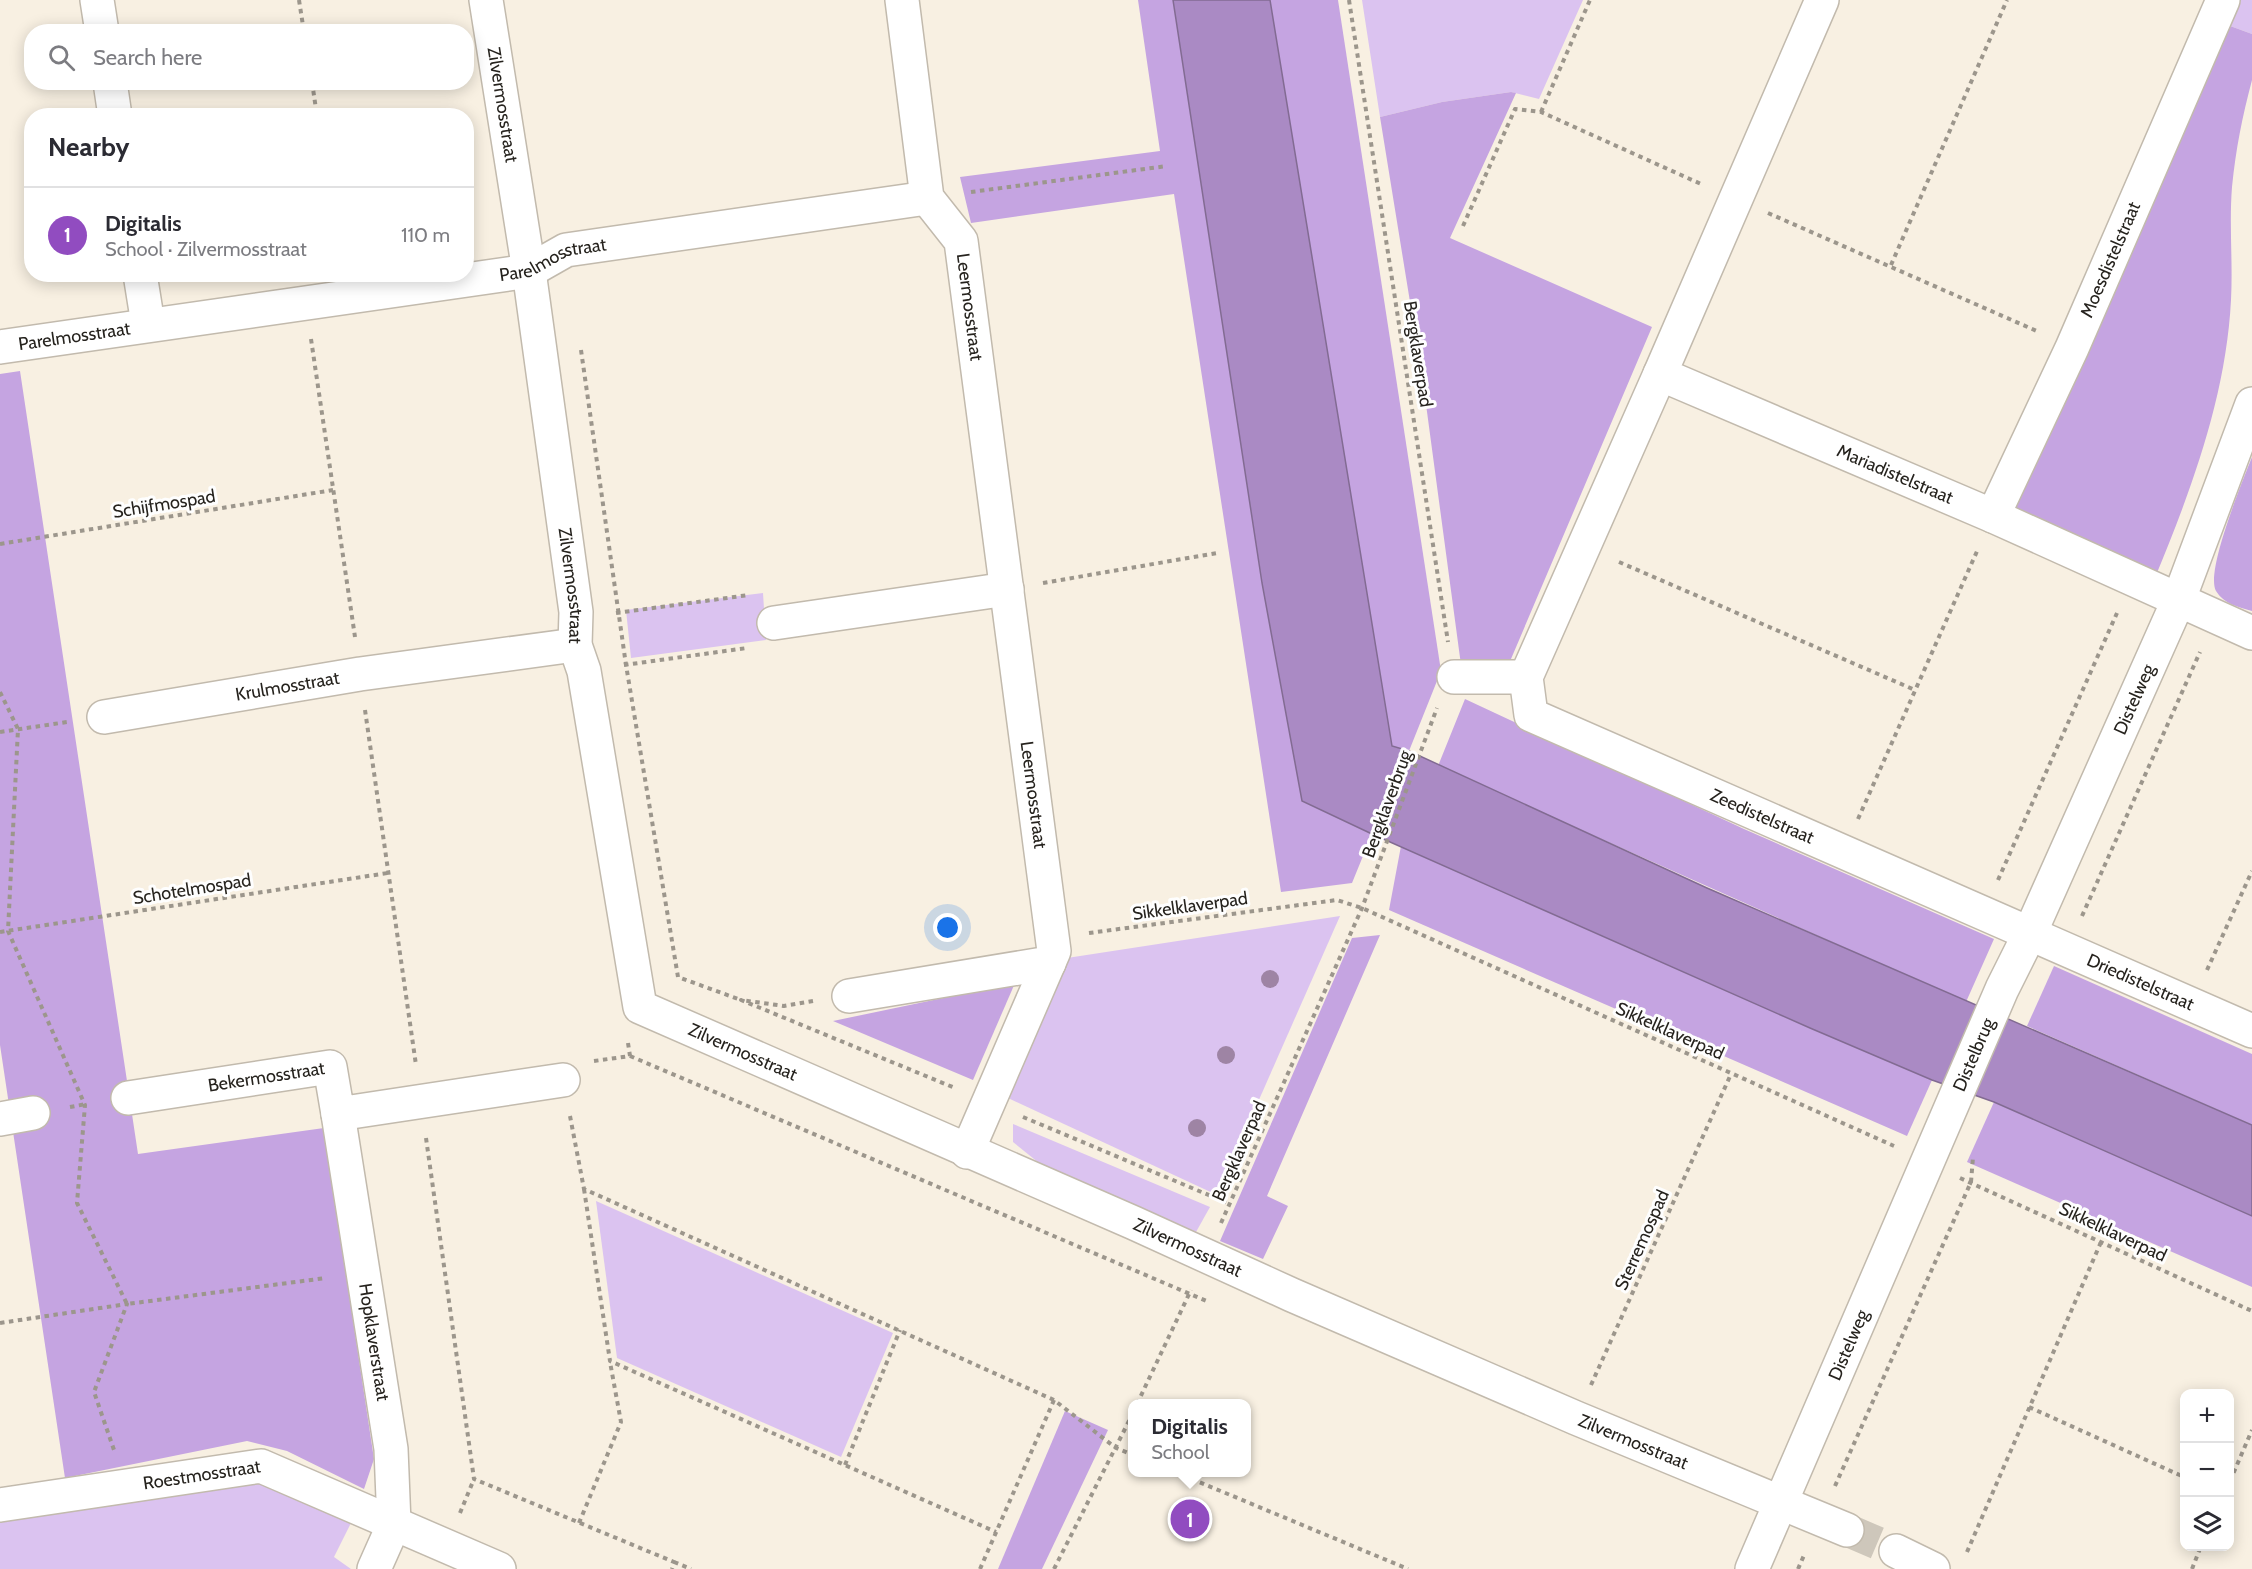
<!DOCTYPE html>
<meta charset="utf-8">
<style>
body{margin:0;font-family:Cabin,sans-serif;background:#f2f2f3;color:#2b2b33}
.controls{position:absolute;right:18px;bottom:18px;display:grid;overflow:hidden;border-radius:12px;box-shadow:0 3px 15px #0003}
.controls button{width:54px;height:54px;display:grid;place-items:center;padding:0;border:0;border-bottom:2px solid #e1e1e2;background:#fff;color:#2b2b33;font:30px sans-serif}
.you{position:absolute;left:948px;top:928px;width:21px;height:21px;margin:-15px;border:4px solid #fff;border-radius:50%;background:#1a73e8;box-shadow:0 0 0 9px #1a73e833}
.badge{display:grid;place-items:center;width:39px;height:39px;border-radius:50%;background:#914cc0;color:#fff;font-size:20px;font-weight:700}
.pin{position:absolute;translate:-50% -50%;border:3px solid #fff;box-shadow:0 2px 6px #0006}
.popup{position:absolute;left:1128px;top:1399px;width:123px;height:78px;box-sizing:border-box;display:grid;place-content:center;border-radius:12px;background:#fff;filter:drop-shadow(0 2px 4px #0005);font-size:20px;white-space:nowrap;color:#7c7c81}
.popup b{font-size:22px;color:#2b2b33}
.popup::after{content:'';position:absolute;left:50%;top:100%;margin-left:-12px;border:12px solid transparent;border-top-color:#fff}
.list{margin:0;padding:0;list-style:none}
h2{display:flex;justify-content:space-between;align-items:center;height:78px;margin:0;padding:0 24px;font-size:26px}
h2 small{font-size:20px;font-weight:400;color:#7c7c81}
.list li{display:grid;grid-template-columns:39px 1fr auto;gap:18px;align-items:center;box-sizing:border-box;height:96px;padding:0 24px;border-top:2px solid #e1e1e2}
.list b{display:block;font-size:22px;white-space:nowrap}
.list p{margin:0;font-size:20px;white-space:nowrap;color:#7c7c81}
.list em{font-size:20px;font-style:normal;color:#7c7c81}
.icon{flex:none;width:33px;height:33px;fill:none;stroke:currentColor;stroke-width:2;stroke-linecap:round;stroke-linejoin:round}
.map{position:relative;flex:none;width:2252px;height:1569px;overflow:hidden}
.search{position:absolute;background:#fff;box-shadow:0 3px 15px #0003;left:24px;top:24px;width:450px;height:66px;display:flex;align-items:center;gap:15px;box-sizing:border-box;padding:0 21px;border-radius:24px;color:#7c7c81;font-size:22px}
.panel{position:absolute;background:#fff;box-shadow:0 3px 15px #0003;left:24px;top:108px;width:450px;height:174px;border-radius:24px}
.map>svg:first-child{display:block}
.green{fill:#dbc3f0}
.forest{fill:#c5a4e1}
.water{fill:#aa8ac4;stroke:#826b92;stroke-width:1.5}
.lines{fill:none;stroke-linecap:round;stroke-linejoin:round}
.minor-tunnel{stroke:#cec7bb;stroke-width:33;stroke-dasharray:33 16;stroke-linecap:butt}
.minor-casing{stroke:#c2baad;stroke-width:36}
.path{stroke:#9c968c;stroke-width:4;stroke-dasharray:4.5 4.5;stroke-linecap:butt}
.minor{stroke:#fff;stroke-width:33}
.tree{fill:#9e84a4}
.labels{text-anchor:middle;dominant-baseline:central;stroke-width:6;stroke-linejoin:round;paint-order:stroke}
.street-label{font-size:18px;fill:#26231e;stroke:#fefefe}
</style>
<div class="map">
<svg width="2252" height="1569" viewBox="0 0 2252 1569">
<rect width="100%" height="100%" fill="#f8f0e2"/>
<!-- green -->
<g class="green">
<path d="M1362,0H1583L1539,99L1511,92L1442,102L1380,117Z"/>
<path d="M2233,0H2252V34L2222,23Z"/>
<path d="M763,593L766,640L631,658L626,610Z"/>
<path d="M1340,916L1217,1195L1008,1098L1067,958Z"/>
<path d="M1013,1124L1210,1207L1196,1232L1039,1163L1013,1142Z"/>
<path d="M596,1201L893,1333L841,1457L617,1358Z"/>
<path d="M274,1480L354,1517L334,1557L351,1569H0V1519Z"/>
</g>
<!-- forest -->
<g class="forest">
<path d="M1138,0H1173L1262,583L1302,801L1372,834L1352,883L1281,892L1174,194L971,223L960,177L1160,151Z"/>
<path d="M1270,0H1338L1441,671L1409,751L1391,746Z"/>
<path d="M2222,23L2252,34C2252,48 2252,66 2252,80C2242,118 2236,148 2232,187C2229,225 2233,262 2231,300C2226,397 2191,491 2154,580L2009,514Z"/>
<path d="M1511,92L1516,93L1450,238L1652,327L1508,666L1461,665L1423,382L1380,117L1442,102Z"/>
<path d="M20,371L138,1154L324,1128L374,1459L364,1489L287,1451L247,1441L65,1478L0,1045V374Z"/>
<path d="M2252,457V611C2238,607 2224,604 2216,591C2205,572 2243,480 2252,457Z"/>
<path d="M1465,699L1744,829L1994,939L1966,1002L1438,766Z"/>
<path d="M1401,846L1932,1080L1907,1136L1389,910Z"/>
<path d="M1380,935L1267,1196L1288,1206L1263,1259L1220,1241L1352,938Z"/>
<path d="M2054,966L2252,1054V1125L2027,1026Z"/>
<path d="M1015,983L973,1080L833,1021Z"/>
<path d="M1994,1102L2252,1216V1287L1967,1162Z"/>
<path d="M1065,1411L1108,1430L1042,1569H998Z"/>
</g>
<!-- water -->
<path class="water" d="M1173,0H1270L1392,746L1409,751L1707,888L2252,1125V1216L1994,1102L1932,1080L1810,1028L1372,834L1302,801L1262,583Z"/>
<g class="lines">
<!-- minor-tunnel -->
<path class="minor-tunnel" d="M1847,1530L1896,1551"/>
<!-- minor casing -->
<g class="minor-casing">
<g id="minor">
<path d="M97,0L102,32"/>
<path id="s1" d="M486,0L529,271L576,612L575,645L584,671L640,1007L1134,1223L1292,1295L1576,1418L1847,1530"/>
<path id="s2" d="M902,0L927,198L961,241L1054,951L967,1152"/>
<path id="s3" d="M1822,0L1660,374L1993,516L2252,633"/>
<path d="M110,82L115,116"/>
<path d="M140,274L148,324"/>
<path id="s4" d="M0,347L529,271L566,250L927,198"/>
<path id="s5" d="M1660,374L1526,677L1531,715L2252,1031"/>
<path id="s6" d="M1993,516L2072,348L2223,0"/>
<path d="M774,623L1007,589"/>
<path d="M1454,677H1526"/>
<path id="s7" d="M104,717L360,674L575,645"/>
<path d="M849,996L1049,963"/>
<path id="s8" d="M128,1098L330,1067L338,1114L563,1080"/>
<path id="s9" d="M338,1114L391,1449L394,1524L374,1569"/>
<path d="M0,1119L33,1113"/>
<path id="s10" d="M0,1505L261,1466L499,1569"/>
<path d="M1896,1551L1933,1569"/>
<path id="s11" d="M1752,1569L2002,989L2030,933L2179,599L2252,404"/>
</g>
</g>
<!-- path -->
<g class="path">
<path d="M299,0L304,32"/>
<path d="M1349,0L1448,642"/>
<path d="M312,82L317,116"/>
<path d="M1541,112L1590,0"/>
<path d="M971,192L1167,166"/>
<path d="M1768,213L2039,332"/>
<path d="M1463,226L1515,109L1541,112L1701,184"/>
<path d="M1891,265L2007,0"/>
<path d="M311,339L355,637"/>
<path d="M581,350L626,665L678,977L741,1000"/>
<path d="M0,544L333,490"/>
<path d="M1619,562L1915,690"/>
<path d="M1043,583L1217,553"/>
<path d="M616,613L749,595"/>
<path d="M624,665L747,648"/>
<path d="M0,692L18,729L8,931L85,1105L77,1203L127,1304L326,1278"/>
<path d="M365,710L416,1065"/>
<path d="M0,732L67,722"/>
<path d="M1858,819L1978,549"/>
<path d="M1998,880L2117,613"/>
<path d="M2082,916L2200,652"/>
<path d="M0,932L388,873"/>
<path d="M1089,933L1337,900L1362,908L1894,1146"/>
<path d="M2207,970L2252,871"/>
<path d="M813,1001L784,1006L741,1000L955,1088"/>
<path d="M630,1056L1209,1302"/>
<path d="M594,1061L630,1056L628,1043"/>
<path d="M70,1107L86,1104"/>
<path d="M570,1116L584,1189L1054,1400L1116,1448L1133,1455"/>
<path d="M1023,1117L1230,1204"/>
<path d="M426,1138L474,1479L674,1562L672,1569"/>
<path d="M1960,1178L2252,1311"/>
<path d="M584,1189L610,1361L996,1532"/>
<path d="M1221,1223L1362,908L1437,708"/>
<path d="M0,1323L127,1304L94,1392L114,1450"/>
<path d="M1591,1385L1731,1074"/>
<path d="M1137,1404L1191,1290"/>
<path d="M2029,1407L2184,1477"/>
<path d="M845,1465L900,1330"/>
<path d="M1175,1472L1408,1569"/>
<path d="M2230,1481L2252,1430"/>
<path d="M1835,1486L1971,1182L1973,1157"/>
<path d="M460,1513L474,1479"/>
<path d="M579,1523L621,1422L610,1362"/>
<path d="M1967,1552L2101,1242"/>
<path d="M674,1562L691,1569"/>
<path d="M980,1569L1054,1400"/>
<path d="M1054,1569L1133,1413"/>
<path d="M1798,1569L1805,1553"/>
<path d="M2192,1569L2201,1546"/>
</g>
<!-- minor -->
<use href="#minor" class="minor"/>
</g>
<!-- trees -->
<g class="tree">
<circle cx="1270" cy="979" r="9"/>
<circle cx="1226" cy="1055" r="9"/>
<circle cx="1197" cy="1128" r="9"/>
</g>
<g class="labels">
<!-- street labels -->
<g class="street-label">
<text stroke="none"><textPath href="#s1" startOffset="106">Zilvermosstraat</textPath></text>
<text stroke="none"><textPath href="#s6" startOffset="282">Moesdistelstraat</textPath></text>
<text stroke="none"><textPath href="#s4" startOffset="561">Parelmosstraat</textPath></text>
<text stroke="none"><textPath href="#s2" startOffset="321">Leermosstraat</textPath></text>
<text stroke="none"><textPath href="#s4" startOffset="75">Parelmosstraat</textPath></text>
<text transform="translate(1418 354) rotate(81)">Bergklaverpad</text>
<text stroke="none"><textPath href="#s3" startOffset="663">Mariadistelstraat</textPath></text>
<text transform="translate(164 504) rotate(-9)">Schijfmospad</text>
<text stroke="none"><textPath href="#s1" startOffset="592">Zilvermosstraat</textPath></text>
<text stroke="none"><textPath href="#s7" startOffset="186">Krulmosstraat</textPath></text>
<text stroke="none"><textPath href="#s11" startOffset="950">Distelweg</textPath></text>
<text stroke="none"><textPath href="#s2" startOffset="813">Leermosstraat</textPath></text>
<text transform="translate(1387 804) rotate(-70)">Bergklaverbrug</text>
<text stroke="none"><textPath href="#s5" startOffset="622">Zeedistelstraat</textPath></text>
<text transform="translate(192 889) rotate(-9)">Schotelmospad</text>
<text transform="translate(1190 906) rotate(-8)">Sikkelklaverpad</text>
<text stroke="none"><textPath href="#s5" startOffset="1035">Driedistelstraat</textPath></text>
<text transform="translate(1670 1031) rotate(24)">Sikkelklaverpad</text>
<text stroke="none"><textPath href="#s1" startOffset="1132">Zilvermosstraat</textPath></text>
<text stroke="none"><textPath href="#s11" startOffset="560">Distelbrug</textPath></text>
<text stroke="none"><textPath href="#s8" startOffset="140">Bekermosstraat</textPath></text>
<text transform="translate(1239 1151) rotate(-66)">Bergklaverpad</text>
<text transform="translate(2113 1232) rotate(25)">Sikkelklaverpad</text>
<text transform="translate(1642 1240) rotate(-66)">Sterremospad</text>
<text stroke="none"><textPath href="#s1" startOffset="1618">Zilvermosstraat</textPath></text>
<text stroke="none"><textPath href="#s9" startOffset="231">Hopklaverstraat</textPath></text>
<text stroke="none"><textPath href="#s11" startOffset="244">Distelweg</textPath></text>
<text stroke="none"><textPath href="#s1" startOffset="2104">Zilvermosstraat</textPath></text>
<text stroke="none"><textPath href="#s10" startOffset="204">Roestmosstraat</textPath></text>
</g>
</g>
</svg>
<div class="controls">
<button>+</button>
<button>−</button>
<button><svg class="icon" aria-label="layers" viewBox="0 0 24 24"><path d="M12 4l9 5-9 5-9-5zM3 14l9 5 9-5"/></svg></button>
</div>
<div class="you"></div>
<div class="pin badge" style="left:1190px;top:1519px">1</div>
<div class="popup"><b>Digitalis</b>School</div>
<div class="search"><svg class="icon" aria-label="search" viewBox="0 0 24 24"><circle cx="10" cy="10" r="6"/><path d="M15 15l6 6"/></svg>Search here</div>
<section class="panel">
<h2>Nearby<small></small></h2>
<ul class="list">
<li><span class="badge">1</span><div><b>Digitalis</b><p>School · Zilvermosstraat</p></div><em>110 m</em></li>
</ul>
</section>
</div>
